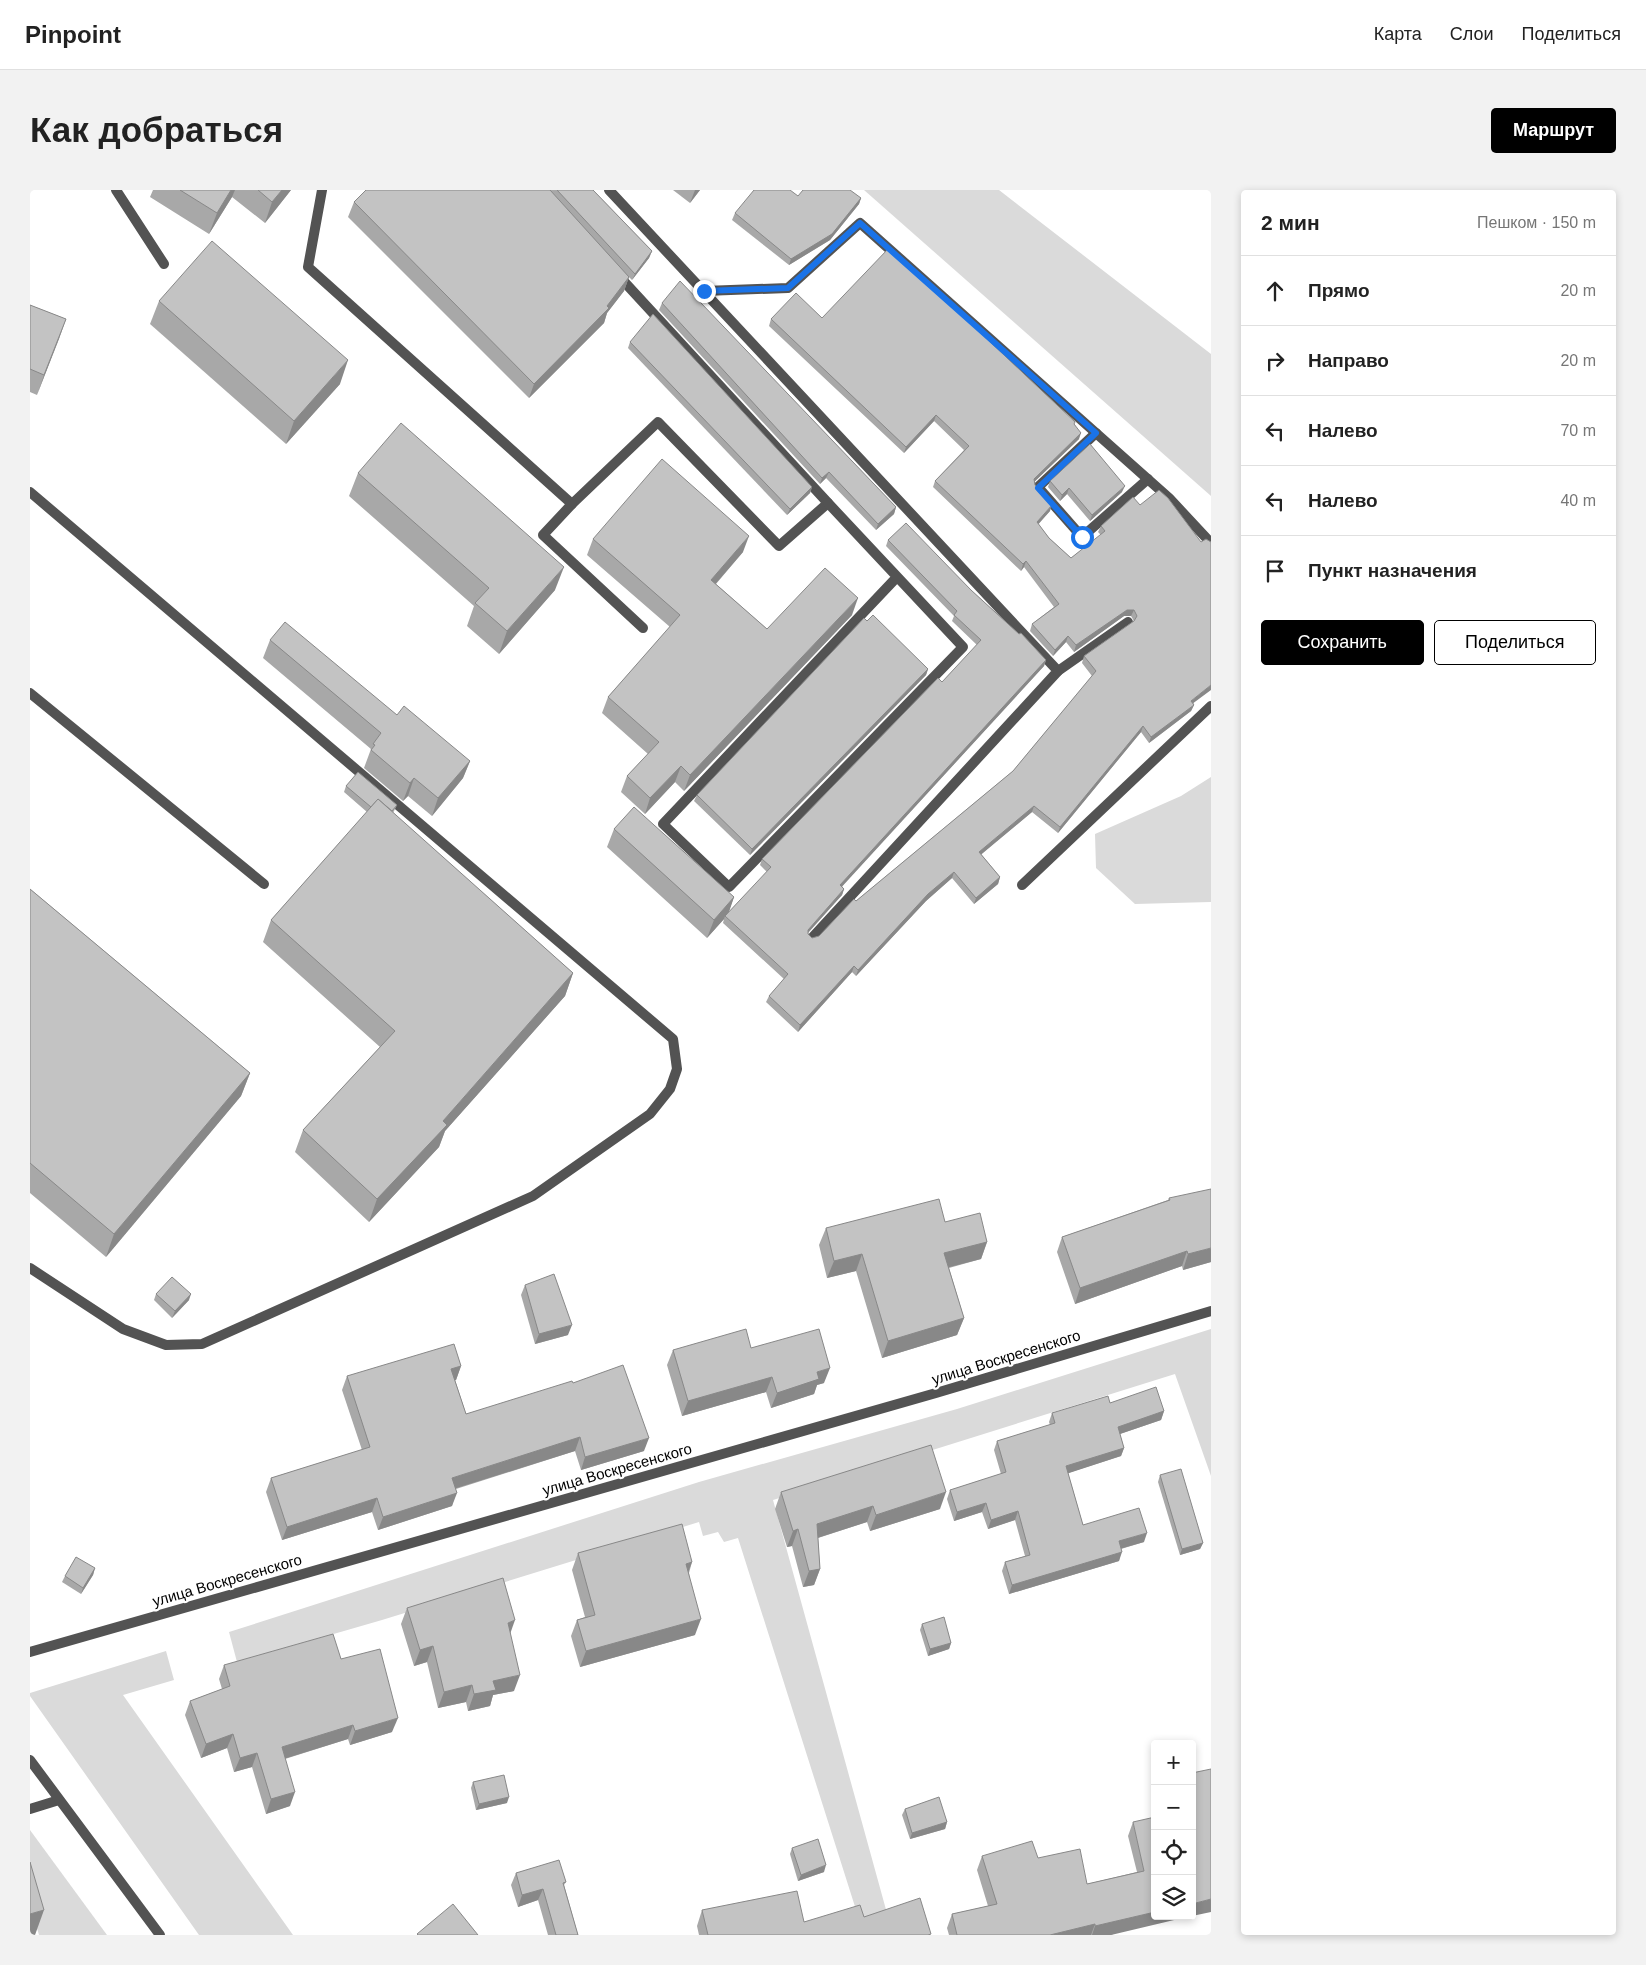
<!DOCTYPE html>
<html lang="ru">
<meta charset="utf-8">
<style>
body{margin:0;font-family:Helvetica,sans-serif;background:#f2f2f2;color:#222}
.controls{position:absolute;right:15px;bottom:15px;display:grid;overflow:hidden;border-radius:5px;box-shadow:0 2px 8px #0003}
.controls button{width:45px;height:45px;display:grid;place-items:center;padding:0;border:0;border-bottom:1px solid #e0e0e0;background:#fff;color:#222;font:25px sans-serif}
.stop{position:absolute;width:15px;height:15px;margin:-11px;border:4px solid #1a73e8;border-radius:50%;background:#fff}
.stop.end{background:#1a73e8;border-color:#fff;box-shadow:0 1px 5px #0008}
.list{margin:0;padding:0;list-style:none}
h2{display:flex;justify-content:space-between;align-items:center;height:65px;margin:0;padding:0 20px;font-size:21px}
h2 small{font-size:16px;font-weight:400;color:#767676}
.list li{display:grid;grid-template-columns:32px 1fr auto;gap:15px;align-items:center;box-sizing:border-box;height:70px;padding:0 20px;border-top:1px solid #e0e0e0}
.list b{display:block;font-size:19px;white-space:nowrap}
.list em{font-size:16px;font-style:normal;color:#767676}
.actions{display:flex;gap:10px;padding:15px 20px}
.actions a{flex:1;padding:11px 0;border:1px solid #000;border-radius:5px;text-align:center;font-size:18px;color:#000}
.actions .main{background:#000;color:#fff}
.icon{flex:none;width:28px;height:28px;fill:none;stroke:currentColor;stroke-width:2;stroke-linecap:round;stroke-linejoin:round}
.map{position:relative;flex:none;width:1181px;height:1745px;overflow:hidden;border-radius:5px}
header{display:flex;align-items:center;gap:30px;box-sizing:border-box;height:70px;padding:0 25px;background:#fff;border-bottom:1px solid #e0e0e0}
header strong{font-size:24px}
nav{display:flex;gap:28px;margin-inline-start:auto;font-size:18px}
.intro{display:flex;align-items:center;justify-content:space-between;box-sizing:border-box;height:120px;padding:0 30px}
h1{margin:0;font-size:35px}
.button{padding:12px 22px;border-radius:5px;background:#000;color:#fff;font-size:18px;font-weight:700}
main{display:flex;gap:30px;padding:0 30px}
aside{flex:1;background:#fff;border-radius:5px;box-shadow:0 2px 8px #0003}
.map>svg:first-child{display:block}
.green{fill:#dadada}
.lines{fill:none;stroke-linecap:round;stroke-linejoin:round}
.service{stroke:#535353;stroke-width:10}
.minor{stroke:#535353;stroke-width:10}
.tertiary{stroke:#535353;stroke-width:10}
.wall{fill:#a8a8a8}
.shaded-wall{fill:#888}
.building{fill:#c3c3c3;stroke:#888}
.route{stroke:#1a73e8;stroke-width:6}
.labels{text-anchor:middle;dominant-baseline:central;stroke-width:4.5;stroke-linejoin:round;paint-order:stroke}
.street-label{font-size:15px;fill:#000;stroke:#fff}
</style>
<header>
<strong>Pinpoint</strong>
<nav><a>Карта</a><a>Слои</a><a>Поделиться</a></nav>
</header>
<div class="intro"><h1>Как добраться</h1><a class="button">Маршрут</a></div>
<main>
<div class="map">
<svg width="1181" height="1745" viewBox="0 0 1181 1745">
<rect width="100%" height="100%" fill="#fff"/>
<!-- green -->
<g class="green">
<path d="M834,0H969L1181,164V306Z"/>
<path d="M1181,587V712L1105,714L1066,678L1065,644L1151,606Z"/>
<path d="M1181,1139V1286L1145,1184L743,1310L863,1745H834L708,1348L694,1352L688,1342L673,1346L669,1332L352,1430L207,1472L199,1442L669,1292L927,1219Z"/>
<path d="M136,1461L144,1490L93,1505L263,1745H169L0,1506V1503Z"/>
<path d="M0,1640L77,1745H9L0,1715Z"/>
</g>
<g class="lines">
<!-- service -->
<g class="service">
<path d="M86,0L134,74"/>
<path d="M292,0L278,77L542,314L628,232L749,356L798,313L587,84"/>
<path d="M579,0L1028,481L782,748"/>
<path d="M674,101L758,98L830,33L1139,308L1181,353"/>
<path d="M1066,243L1008,297L1052,347L1118,289"/>
<path d="M0,302L643,849L647,879L640,899L620,924L503,1006L172,1154L136,1155L93,1139L0,1078"/>
<path d="M798,313L933,457L699,697L633,634L867,387"/>
<path d="M542,314L513,345L613,438"/>
<path d="M1028,481L1098,432"/>
<path d="M0,503L234,694"/>
<path d="M992,695L1181,516"/>
<path d="M0,1619L29,1610"/>
</g>
<!-- minor -->
<path class="minor" d="M0,1462L906,1203L1181,1121"/>
<!-- tertiary -->
<path class="tertiary" d="M0,1570L130,1745"/>
</g>
<!-- wall -->
<g class="wall">
<path d="M123,0H261L235,33L202,7L179,44L120,7Z"/>
<path d="M336,0H563L622,61L619,68L602,90L599,87L594,101L577,123L574,133L499,208L318,27L324,12Z"/>
<path d="M643,0H670L660,13Z"/>
<path d="M768,6L831,8L829,14L800,50L759,75L702,30L705,23Z"/>
<path d="M129,111L310,194L256,254L120,134Z"/>
<path d="M632,113L866,317L864,324L846,340L796,288L790,294L629,120Z"/>
<path d="M0,115L36,129L7,205L0,202Z"/>
<path d="M792,128L1045,235L1049,249L1004,292L1005,295L1020,321L1008,334L1019,348L1041,368L1071,345L1068,342L1071,336L1103,307L1164,515L1161,521L1119,553L1111,542L1028,643L1002,622L951,664L970,687L968,694L944,714L922,688L896,711L826,786L822,782L768,842L736,812L739,806L754,789L693,733L694,729L677,748L577,657L584,639L704,707L698,723L737,682L730,675L732,669L912,492L947,455L922,431L924,426L856,356L858,350L941,400L1016,470L1014,476L812,696L814,699L812,705L778,743L782,748L789,746L826,711L983,581L1062,486L1052,473L1054,466L1104,431L1101,426H1094L1044,462L1036,452L1023,466L1000,441L1002,434L1024,417L994,377L991,381L903,297L905,291L934,260L904,231L874,263L739,136L741,129Z"/>
<path d="M600,152L782,297L780,303L757,325L598,158Z"/>
<path d="M328,283L525,400L469,464L437,436L444,416L319,306Z"/>
<path d="M1020,291L1092,302L1060,331L1037,304L1030,311L1018,297Z"/>
<path d="M563,349L713,362L686,394L737,439L822,425L654,601L645,592L615,624L591,602L597,586L618,564L572,523L578,507L640,437L557,365Z"/>
<path d="M837,431L898,479L896,485L720,665L664,611L667,605Z"/>
<path d="M240,450L367,525L440,571L433,588L402,626L378,606L373,611L334,578L341,559L233,468Z"/>
<path d="M316,596L367,615L363,623L543,783L535,806L415,941L409,957L339,1032L265,962L273,940L350,857L233,752L241,730L337,622L314,602Z"/>
<path d="M0,699L220,883L211,906L76,1067L0,1003Z"/>
<path d="M1139,1008L1181,1072L1153,1080L1152,1076L1045,1114L1027,1062L1032,1047L1138,1010Z"/>
<path d="M915,1032L957,1052L951,1069L919,1078L934,1128L927,1145L852,1168L826,1081L797,1088L789,1055L796,1038Z"/>
<path d="M495,1095L538,1145L505,1154L491,1105Z"/>
<path d="M126,1104L159,1110L142,1128L124,1110Z"/>
<path d="M721,1158L794,1193L787,1195L784,1204L741,1218L736,1202L652,1226L637,1175L643,1160Z"/>
<path d="M431,1176L426,1190H425L436,1224L543,1193L614,1261L551,1280L545,1261L426,1299L422,1316L348,1340L342,1322L252,1350L236,1302L241,1288L332,1260L312,1200L317,1186Z"/>
<path d="M1080,1213L1134,1221L1131,1230L1090,1244L1094,1258L1091,1266L1038,1283L1053,1335L1114,1352L1091,1359L1089,1371L979,1404L972,1381L975,1372L995,1366L985,1330L958,1339L952,1322L924,1331L917,1309L920,1300L971,1284L964,1260L967,1251L1020,1235L1019,1232L1022,1223Z"/>
<path d="M1130,1285L1173,1353L1170,1359L1150,1365L1128,1292Z"/>
<path d="M751,1302L910,1319L840,1341L837,1332L788,1348L790,1379L784,1395L773,1397L762,1356L757,1357L745,1319Z"/>
<path d="M548,1363L662,1372L659,1383L665,1445L550,1477L541,1446L547,1430L555,1427L542,1380Z"/>
<path d="M65,1378L63,1385L51,1404L32,1392L35,1386Z"/>
<path d="M377,1418L480,1444L484,1501L463,1505L460,1516L438,1521L436,1512L408,1518L397,1472L384,1476L371,1434Z"/>
<path d="M892,1434L921,1453L919,1459L898,1466L890,1440Z"/>
<path d="M311,1469L362,1542L320,1555L318,1549L255,1569L260,1616L236,1624L222,1577L204,1582L197,1558L171,1568L155,1525L160,1511L192,1499L189,1489L194,1475Z"/>
<path d="M443,1592L477,1613L446,1620L441,1598Z"/>
<path d="M875,1619L917,1632L915,1639L880,1649L872,1625Z"/>
<path d="M1103,1632L1125,1726L1081,1745H919L917,1738L922,1724L958,1716L947,1680L952,1666L1008,1668L1057,1694L1107,1682L1098,1646Z"/>
<path d="M762,1658L794,1682L768,1691L760,1664Z"/>
<path d="M486,1683L536,1692L534,1695L548,1745H518L508,1710L488,1717L481,1695Z"/>
<path d="M672,1720L774,1732L834,1727L901,1745H669L667,1736Z"/>
</g>
<!-- shaded-wall -->
<g class="shaded-wall">
<path d="M201,0H205L202,7L179,44L187,23Z"/>
<path d="M252,0H261L235,33L242,12Z"/>
<path d="M665,0H670L660,13Z"/>
<path d="M831,8L829,14L800,50L759,75L761,69Z"/>
<path d="M622,61L619,68L602,90L605,84Z"/>
<path d="M599,87L594,101L577,123L574,133L499,208L504,194L577,116Z"/>
<path d="M36,129L29,149L7,205L14,185Z"/>
<path d="M318,170L310,194L256,254L264,231Z"/>
<path d="M906,225L904,231L874,263L876,257Z"/>
<path d="M1051,243L1049,249L1001,295L1004,289Z"/>
<path d="M799,282L796,288L790,294L792,288Z"/>
<path d="M1095,296L1092,302L1060,331L1062,325Z"/>
<path d="M782,297L780,303L757,325L760,319Z"/>
<path d="M1039,298L1037,304L1030,311L1032,305Z"/>
<path d="M1022,315L1020,321L1005,338L1007,332Z"/>
<path d="M866,317L864,324L846,340L848,334Z"/>
<path d="M719,346L713,362L675,406L681,390Z"/>
<path d="M996,371L994,377L991,381L993,374Z"/>
<path d="M534,377L525,400L469,464L477,441Z"/>
<path d="M828,408L822,425L654,601L660,585Z"/>
<path d="M1097,420H1104L1101,426H1094L1044,462L1046,455Z"/>
<path d="M1038,446L1036,452L1023,466L1025,460Z"/>
<path d="M1016,470L1014,476L808,701L810,695Z"/>
<path d="M898,479L896,485L720,665L722,659Z"/>
<path d="M1181,495V500L1158,517L1161,511Z"/>
<path d="M1164,515L1161,521L1119,553L1121,547Z"/>
<path d="M1113,536L1111,542L1028,643L1030,637Z"/>
<path d="M440,571L433,588L402,626L408,608Z"/>
<path d="M651,576L645,592L615,624L620,608Z"/>
<path d="M384,588L378,606L373,611L380,593Z"/>
<path d="M1004,616L1002,622L947,668L949,662Z"/>
<path d="M924,682L922,688L896,711L826,786L828,780L898,704Z"/>
<path d="M970,687L968,694L944,714L946,708Z"/>
<path d="M814,699L812,705L775,746L778,740Z"/>
<path d="M704,707L698,725L695,726L694,729L677,748L684,730Z"/>
<path d="M824,776L822,782L768,842L770,835Z"/>
<path d="M543,783L535,806L415,941L409,957L339,1032L347,1009L413,931Z"/>
<path d="M220,883L211,906L76,1067L84,1044Z"/>
<path d="M957,1052L951,1069L908,1080L914,1063Z"/>
<path d="M1181,1058V1072L1153,1080L1158,1064Z"/>
<path d="M1157,1061L1152,1076L1045,1114L1050,1098Z"/>
<path d="M832,1064L826,1081L797,1088L804,1071Z"/>
<path d="M161,1104L159,1110L142,1128L145,1121Z"/>
<path d="M934,1128L927,1145L852,1168L858,1151Z"/>
<path d="M542,1135L538,1145L505,1154L509,1144Z"/>
<path d="M431,1176L426,1190L416,1193L421,1179Z"/>
<path d="M800,1178L794,1193L787,1195L784,1204L741,1218L747,1203L787,1182Z"/>
<path d="M742,1187L736,1202L652,1226L658,1211Z"/>
<path d="M1134,1221L1131,1230L1084,1246L1088,1237Z"/>
<path d="M550,1247L545,1261L417,1301L422,1288Z"/>
<path d="M619,1248L614,1261L551,1280L555,1267Z"/>
<path d="M1094,1258L1091,1266L1033,1285L1036,1276Z"/>
<path d="M916,1302L910,1319L840,1341L846,1325Z"/>
<path d="M427,1303L422,1316L348,1340L353,1327Z"/>
<path d="M347,1308L342,1322L252,1350L257,1337Z"/>
<path d="M956,1313L952,1322L924,1331L927,1322Z"/>
<path d="M843,1316L837,1332L781,1350L787,1334Z"/>
<path d="M988,1321L985,1330L958,1339L961,1330Z"/>
<path d="M768,1339L762,1356L757,1357L763,1341Z"/>
<path d="M1117,1343L1114,1352L1086,1360L1089,1351Z"/>
<path d="M1173,1353L1170,1359L1150,1365L1152,1359Z"/>
<path d="M1092,1362L1089,1371L979,1404L982,1395Z"/>
<path d="M662,1372L656,1388V1374Z"/>
<path d="M65,1378L63,1385L51,1404L53,1398Z"/>
<path d="M790,1379L784,1395L773,1397L779,1381Z"/>
<path d="M671,1429L665,1445L550,1477L556,1461Z"/>
<path d="M485,1430L479,1447L478,1433Z"/>
<path d="M921,1453L919,1459L898,1466L900,1459Z"/>
<path d="M403,1456L397,1472L384,1476L390,1460Z"/>
<path d="M490,1485L484,1501L463,1505L460,1516L438,1521L444,1504L463,1491Z"/>
<path d="M442,1495L436,1512L408,1518L414,1502Z"/>
<path d="M368,1528L362,1542L320,1555L325,1541Z"/>
<path d="M323,1535L318,1549L247,1571L252,1557Z"/>
<path d="M203,1544L197,1558L171,1568L176,1554Z"/>
<path d="M227,1563L222,1577L204,1582L210,1568Z"/>
<path d="M265,1602L260,1616L236,1624L241,1609Z"/>
<path d="M479,1607L477,1613L446,1620L449,1614Z"/>
<path d="M917,1632L915,1639L880,1649L882,1643Z"/>
<path d="M796,1675L794,1682L768,1691L771,1685Z"/>
<path d="M513,1699L508,1710L488,1717L492,1705Z"/>
<path d="M1181,1709V1722L1162,1726V1714Z"/>
<path d="M14,1720L5,1745H0V1724Z"/>
<path d="M1125,1722V1726H1161L1081,1745H1062L1065,1736Z"/>
<path d="M1065,1734L1061,1745H1020Z"/>
</g>
<!-- building -->
<g class="building">
<path d="M150,0H201L187,23Z"/>
<path d="M228,0H252L242,12Z"/>
<path d="M336,0H520L599,87L577,116L579,118L504,194L324,12Z"/>
<path d="M527,0H563L622,61L605,84Z"/>
<path d="M724,0H760L768,6L773,0H820L831,8L802,44L761,69L705,23Z"/>
<path d="M182,51L318,170L264,231L129,111Z"/>
<path d="M858,59L921,115L1045,232L1044,234L1051,243L1004,289L1005,295L1022,315L1007,332L1019,348L1041,368L1075,341L1071,336L1103,307L1110,315L1129,300L1138,308L1171,352L1176,349L1181,352V495L1161,511L1164,515L1121,547L1113,536L1030,637L1004,616L949,662L970,687L946,708L924,682L898,704L828,780L824,776L770,835L739,806L758,784L695,726L741,677L732,669L908,488L912,492L951,450L924,425L927,421L858,350L876,333L941,400L989,444L991,443L1016,470L810,695L814,699L778,740V744L782,748L789,746L824,709L826,711L983,581L1066,481L1054,466L1104,431L1107,426L1104,420H1097L1046,455L1038,446L1025,460L1002,434L1029,414L996,371L993,374L905,291L939,256L906,225L876,257L741,129L766,103L792,128Z"/>
<path d="M650,91L866,317L848,334L799,282L792,288L632,113Z"/>
<path d="M0,115L36,129L14,185L0,179Z"/>
<path d="M623,124L782,297L760,319L600,152Z"/>
<path d="M371,233L534,377L477,441L445,413L459,398L328,283Z"/>
<path d="M1060,254L1095,296L1062,325L1039,298L1032,305L1020,291Z"/>
<path d="M632,269L719,346L681,390L737,439L795,378L828,408L660,585L651,576L620,608L597,586L629,552L578,507L650,425L563,349Z"/>
<path d="M843,425L898,479L722,659L667,605L834,428L837,431Z"/>
<path d="M255,432L367,525L374,516L440,571L408,608L384,588L380,593L341,560L345,555L343,554L351,543L240,450Z"/>
<path d="M328,582L367,615L362,621L348,609L341,617L316,596Z"/>
<path d="M348,609L543,783L413,931L417,935L347,1009L273,940L365,841L241,730Z"/>
<path d="M604,617L704,707L684,730L584,639Z"/>
<path d="M0,699L220,883L84,1044L0,973Z"/>
<path d="M1181,999V1058L1158,1064L1157,1061L1050,1098L1032,1047L1140,1010L1139,1008Z"/>
<path d="M909,1009L915,1032L950,1023L957,1052L914,1063L934,1128L858,1151L832,1064L804,1071L796,1038Z"/>
<path d="M524,1084L542,1135L509,1144L495,1095Z"/>
<path d="M142,1087L161,1104L145,1121L126,1104Z"/>
<path d="M716,1139L721,1158L789,1139L800,1178L787,1182L789,1189L747,1203L742,1187L658,1211L643,1160Z"/>
<path d="M424,1154L431,1176L421,1179L436,1224L542,1191L543,1193L593,1175L619,1248L555,1267L550,1247L422,1288L427,1303L353,1327L347,1308L257,1337L241,1288L340,1257L317,1186Z"/>
<path d="M1126,1197L1134,1221L1088,1237L1094,1258L1036,1276L1053,1335L1109,1318L1117,1343L1089,1351L1092,1362L982,1395L975,1372L1000,1365L988,1321L961,1330L956,1313L927,1322L920,1300L976,1282L967,1251L1025,1233L1022,1223L1078,1206L1080,1213Z"/>
<path d="M901,1255L916,1302L846,1325L843,1316L787,1334L790,1379L779,1381L768,1339L763,1341L751,1302Z"/>
<path d="M1151,1279L1173,1353L1152,1359L1130,1285Z"/>
<path d="M652,1334L662,1372L656,1374L671,1429L556,1461L547,1430L565,1425L548,1363Z"/>
<path d="M46,1367L65,1378L53,1398L35,1386Z"/>
<path d="M473,1388L485,1430L478,1433L490,1485L463,1491L466,1500L444,1504L442,1495L414,1502L403,1456L390,1460L377,1418Z"/>
<path d="M914,1427L921,1453L900,1459L892,1434Z"/>
<path d="M303,1444L311,1469L350,1459L368,1528L325,1541L323,1535L252,1557L265,1602L241,1609L227,1563L210,1568L203,1544L176,1554L160,1511L200,1496L194,1475Z"/>
<path d="M1181,1579V1709L1162,1714V1583Z"/>
<path d="M474,1585L479,1607L449,1614L443,1592Z"/>
<path d="M909,1607L917,1632L882,1643L875,1619Z"/>
<path d="M1125,1627V1722L1065,1736V1734L1020,1745H927L922,1724L967,1714L952,1666L1002,1651L1008,1668L1050,1659L1057,1694L1114,1681L1103,1632Z"/>
<path d="M788,1649L796,1675L771,1685L762,1658Z"/>
<path d="M529,1670L536,1692L533,1693L548,1745H526L513,1699L492,1705L486,1683Z"/>
<path d="M0,1672L14,1720L0,1724Z"/>
<path d="M767,1701L774,1732L830,1715L834,1727L890,1708L901,1744L898,1745H678L672,1720Z"/>
<path d="M423,1714L448,1745H388L387,1744Z"/>
</g>
<g class="lines">
<!-- route -->
<path class="route" d="M674,101L758,98L830,33L1066,243L1008,298L1052,347"/>
</g>
<g class="labels">
<!-- street labels -->
<g class="street-label">
<text transform="translate(976 1167) rotate(-17)">улица Воскресенского</text>
<text transform="translate(587 1279) rotate(-16)">улица Воскресенского</text>
<text transform="translate(197 1390) rotate(-16)">улица Воскресенского</text>
</g>
</g>
</svg>
<div class="controls">
<button>+</button>
<button>−</button>
<button><svg class="icon" aria-label="locate" viewBox="0 0 24 24"><circle cx="12" cy="12" r="6"/><path d="M12 2v4M12 18v4M2 12h4M18 12h4"/></svg></button>
<button><svg class="icon" aria-label="layers" viewBox="0 0 24 24"><path d="M12 4l9 5-9 5-9-5zM3 14l9 5 9-5"/></svg></button>
</div>
<div class="stop" style="left:1052px;top:347px"></div>
<div class="stop end" style="left:674px;top:101px"></div>
</div>
<aside>
<h2>2 мин<small>Пешком · 150 m</small></h2>
<ul class="list">
<li><svg class="icon" aria-label="ahead" viewBox="0 0 24 24"><path d="M12 20V5M6 11l6-6 6 6"/></svg><div><b>Прямо</b></div><em>20 m</em></li>
<li><svg class="icon" aria-label="right" viewBox="0 0 24 24"><path d="M7 20v-9h11M14 6l5 5-5 5"/></svg><div><b>Направо</b></div><em>20 m</em></li>
<li><svg class="icon" aria-label="left" viewBox="0 0 24 24"><path d="M17 20v-9H6M10 6l-5 5 5 5"/></svg><div><b>Налево</b></div><em>70 m</em></li>
<li><svg class="icon" aria-label="left" viewBox="0 0 24 24"><path d="M17 20v-9H6M10 6l-5 5 5 5"/></svg><div><b>Налево</b></div><em>40 m</em></li>
<li><svg class="icon" aria-label="arrive" viewBox="0 0 24 24"><path d="M6 21V4h12l-3 4 3 4H6"/></svg><div><b>Пункт назначения</b></div></li>
</ul>
<div class="actions"><a class="main">Сохранить</a><a>Поделиться</a></div>
</aside>
</main>
